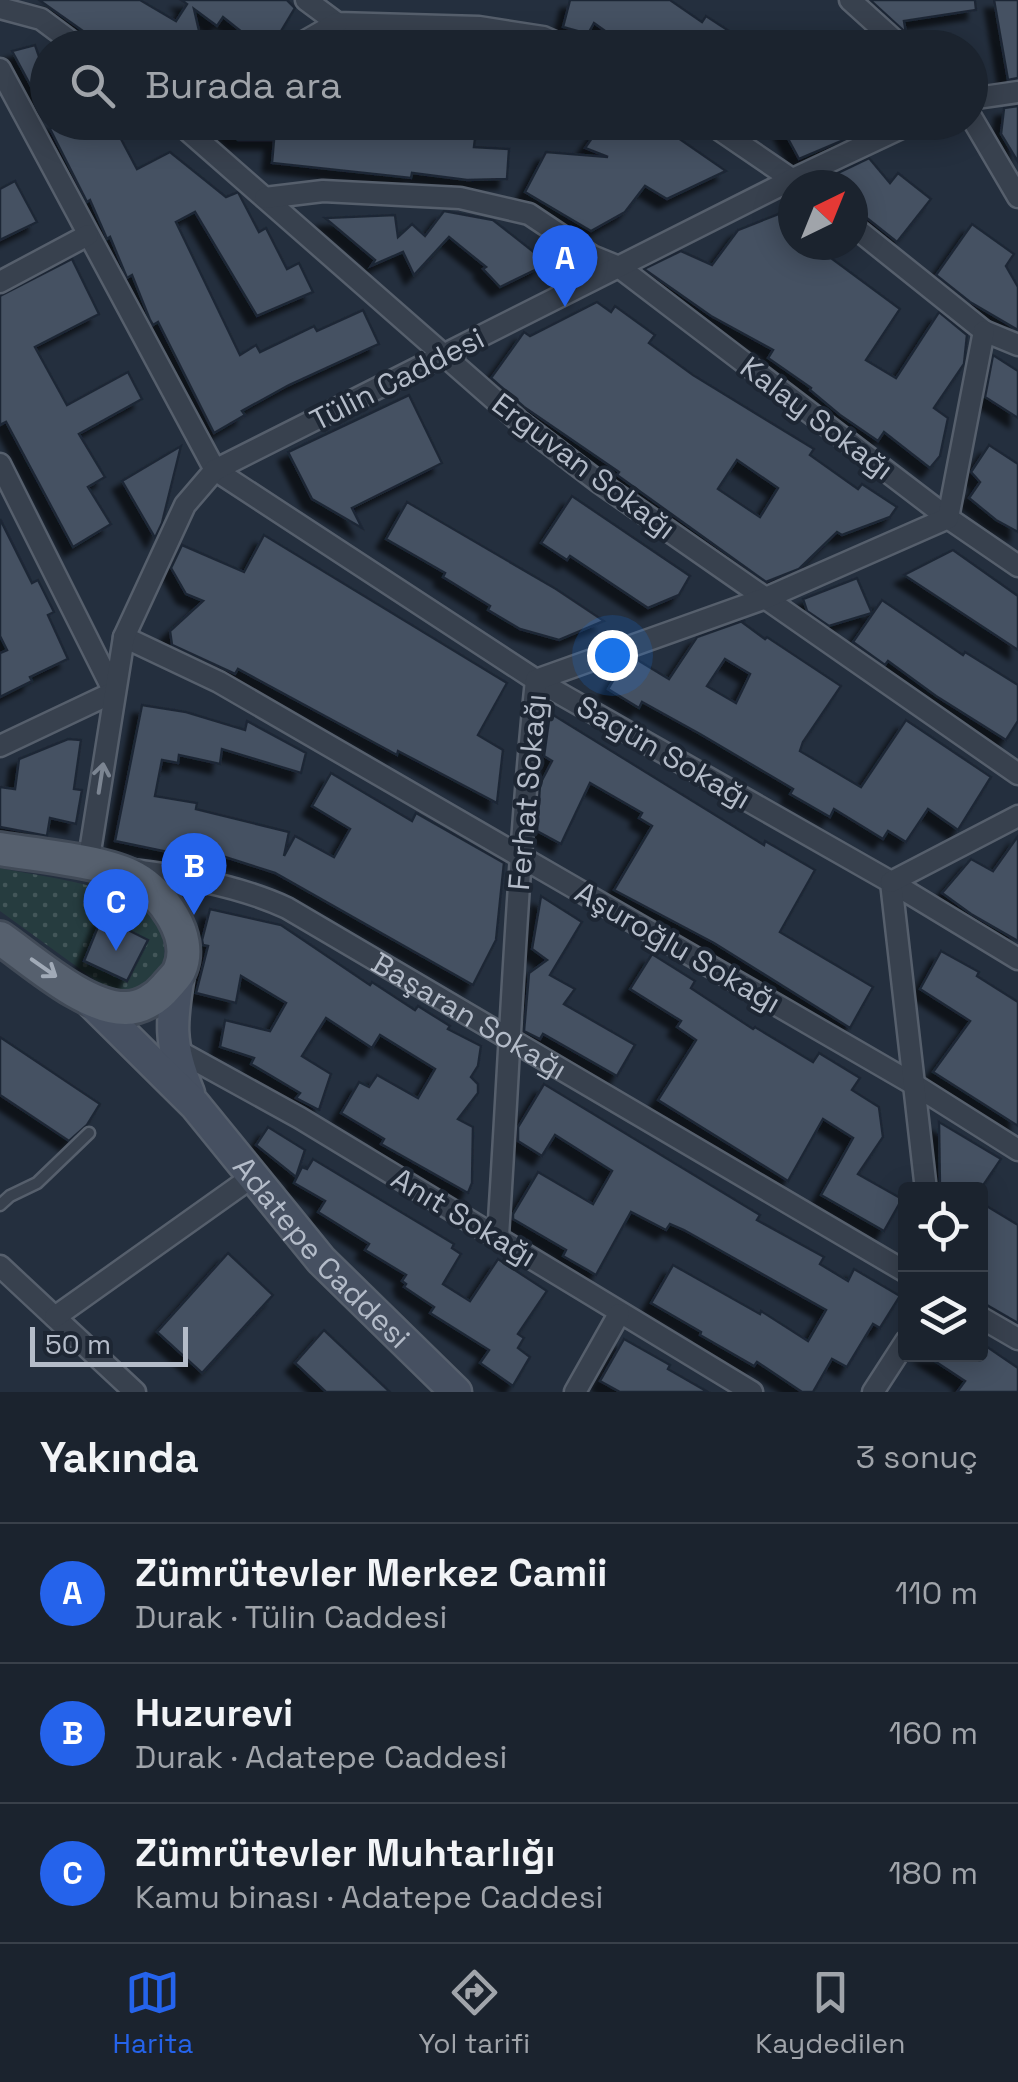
<!DOCTYPE html>
<html lang="tr">
<meta charset="utf-8">
<style>
body{margin:0;font-family:"Space Grotesk",sans-serif;background:#282f3a;color:#f1f3f6}
.controls{position:absolute;right:30px;bottom:30px;display:grid;overflow:hidden;border-radius:10px;box-shadow:0 5px 25px #0003}
.controls button{width:90px;height:90px;display:grid;place-items:center;padding:0;border:0;border-bottom:2px solid #39404a;background:#1b232e;color:#f1f3f6;font:50px sans-serif}
.compass{position:absolute;left:778px;top:170px;width:90px;height:90px;border-radius:50%;background:#1b232e;box-shadow:0 5px 25px #0003;rotate:43deg}
.scale{position:absolute;left:30px;bottom:25px;width:158px;box-sizing:border-box;padding-left:10px;border:5px solid #b4bcc9;border-top:0;font-size:28px;line-height:35px;white-space:nowrap;color:#b4bcc9;-webkit-text-stroke:8px #1d2633;paint-order:stroke}
.you{position:absolute;left:612px;top:655px;width:35px;height:35px;margin:-25px;border:8px solid #fff;border-radius:50%;background:#1a73e8;box-shadow:0 0 0 15px #1a73e833}
.badge{display:grid;place-items:center;width:65px;height:65px;border-radius:50%;background:#2563eb;color:#fff;font-size:32px;font-weight:700}
.pin{position:absolute;translate:-50% -82px;filter:drop-shadow(0 2px 5px #0008)}
.pin::after{content:'';position:absolute;top:52px;width:35px;height:30px;background:inherit;clip-path:polygon(0 0,100% 0,50% 100%)}
.list{margin:0;padding:0;list-style:none}
h2{display:flex;justify-content:space-between;align-items:center;height:130px;margin:0;padding:0 40px;font-size:42px}
h2 small{font-size:32px;font-weight:400;color:#a0a4aa}
.list li{display:grid;grid-template-columns:65px 1fr auto;gap:30px;align-items:center;box-sizing:border-box;height:140px;padding:0 40px;border-top:2px solid #39404a}
.list b{display:block;font-size:38px;white-space:nowrap}
.list p{margin:0;font-size:32px;white-space:nowrap;color:#a0a4aa}
.list em{font-size:32px;font-style:normal;color:#a0a4aa}
.icon{flex:none;width:55px;height:55px;fill:none;stroke:currentColor;stroke-width:2;stroke-linecap:round;stroke-linejoin:round}
.map{position:relative;flex:none;width:1018px;height:1392px;overflow:hidden}
.search{position:absolute;background:#1b232e;box-shadow:0 5px 25px #0003;left:30px;right:30px;top:30px;height:110px;display:flex;align-items:center;gap:25px;box-sizing:border-box;padding:0 35px;border-radius:55px;color:#a0a4aa;font-size:38px}
.sheet{height:550px;background:#1b232e}
nav{display:flex;justify-content:space-around;align-items:center;box-sizing:border-box;height:140px;border-top:2px solid #39404a;background:#1b232e;font-size:28px;color:#a0a4aa}
nav a{display:grid;justify-items:center;gap:5px}
nav .on{color:#2563eb}
.map>svg:first-child{display:block}
.park{fill:url(#park-dots)}
.building{fill:#455162;stroke:#1f2835;stroke-width:2.5;fill-rule:evenodd;filter:url(#shadow)}
.lines{fill:none;stroke-linecap:round;stroke-linejoin:round}
.service-casing{stroke:#565f6c;stroke-width:15}
.minor-casing{stroke:#565f6c;stroke-width:25}
.secondary-casing{stroke:#565f6c;stroke-width:35}
.primary-casing{stroke:#414a57;stroke-width:38}
.service{stroke:#38414e;stroke-width:10}
.minor{stroke:#38414e;stroke-width:20}
.secondary{stroke:#465061;stroke-width:30}
.primary{stroke:#56606e;stroke-width:32}
.oneway{stroke:#7c8592}
.oneway2{stroke:#a1aab7}
.labels{text-anchor:middle;dominant-baseline:central;stroke-width:8;stroke-linejoin:round;paint-order:stroke}
.street-label{font-size:30px;fill:#b4bcc9;stroke:#1d2633}
</style>
<div class="map">
<svg width="1018" height="1392" viewBox="0 0 1018 1392">
<defs>
<pattern id="park-dots" width="8" height="8" patternUnits="userSpaceOnUse" patternTransform="scale(2.5)"><rect width="8" height="8" fill="#263c3f"/><path d="M2 2h.1M6 6h.1" fill="none" stroke="#435659" stroke-width="1.8" stroke-linecap="round"/></pattern>
<filter id="shadow"><feDropShadow dx="-9" dy="9" stdDeviation="2.5" flood-color="#0009"/></filter>
</defs>
<rect width="100%" height="100%" fill="#242f3e"/>
<!-- park -->
<path class="park" d="M0,868C43,877 107,883 142,908C172,930 175,984 132,993C125,994 115,991 109,990L0,911Z"/>
<!-- building -->
<g class="building">
<path d="M39,0H140L176,21L187,4L181,0H287L295,8L271,48H262L223,17L217,26L194,9L203,48H107Z"/>
<path d="M570,0H670L702,22L706,16L755,48H629L594,23L588,34L563,27Z"/>
<path d="M870,0H975L976,10L904,21L906,33Z"/>
<path d="M994,0H1018V78L1008,80Z"/>
<path d="M35,45L41,62L48,61V118L12,51Z"/>
<path d="M1018,106V162L1001,134L1004,108Z"/>
<path d="M50,122H112L137,169L170,152L226,197L238,192L259,232L266,228L287,269L299,263L313,292L257,316L195,212L176,222L240,355L256,345L260,352L314,326L317,331L363,310L379,344L289,385L242,411L245,415L214,433L158,322L153,325L150,320L132,275L127,278L110,237L107,239L90,200L87,202L50,129L52,127Z"/>
<path d="M216,122H256V125L327,132L328,122H383L442,128L443,122H477L474,147L509,149L507,179L467,180L412,173L411,178L272,163L274,140H238Z"/>
<path d="M603,122H655L726,171L667,199L645,186L625,212L591,231L525,192L546,152L608,157L585,148Z"/>
<path d="M779,122H839L851,137L799,159Z"/>
<path d="M869,158L890,183L898,173L931,199L897,242L853,207V185H830L825,179Z"/>
<path d="M15,181L37,222L0,240V189Z"/>
<path d="M444,211L493,220L544,260L539,268L500,287L483,269L486,267L449,237L414,275L403,252L371,266L375,260L325,218L395,215L398,237L412,224L425,236Z"/>
<path d="M781,213L793,222V245H835L827,255L900,309L866,360L896,378L939,312L967,335L964,364L934,408L948,418L940,456L930,468L884,432L878,441L840,415L810,390L811,388L768,358L773,350L711,316L644,269L681,251L712,265L738,230Z"/>
<path d="M972,224L1014,254L1006,266L1018,287V330L970,302L936,275Z"/>
<path d="M72,259L99,314L35,347L67,405L128,372L142,399L79,434L105,477L88,487L111,524L73,547L6,422L0,425V296Z"/>
<path d="M597,302L611,312L615,306L655,335L649,343L693,375L814,449L810,455L858,489L862,484L897,507L890,517L842,535L837,532L799,569L766,582L617,475L619,472L524,407L491,378L524,332L530,336ZM737,460L778,488L760,517L718,489Z"/>
<path d="M993,355L1018,371V418L985,397Z"/>
<path d="M409,395L442,463L352,508L362,528L312,499L288,452Z"/>
<path d="M989,445L1018,464V532L996,520L969,498L980,482L971,472Z"/>
<path d="M181,446L162,523L155,538L122,481Z"/>
<path d="M572,496L690,576L679,595L648,608L570,556L567,560L541,543Z"/>
<path d="M407,502L556,589L604,621L559,640L520,629L488,610L490,606L443,577L445,573L386,539Z"/>
<path d="M0,519L32,583L38,580L54,612L48,615L68,659L30,677L32,681L0,697V653L7,650L0,636Z"/>
<path d="M264,535L507,683L478,735L503,750L497,803L398,751L397,755L238,669L235,674L172,645L170,631L203,601L186,594L171,568L182,545L244,572Z"/>
<path d="M953,550L1018,596V650L904,575Z"/>
<path d="M857,578L872,613L829,626L807,611L803,599Z"/>
<path d="M882,600L963,655L965,652L1018,685V721L1006,740L936,696L888,661L885,665L853,642Z"/>
<path d="M745,620L742,622L765,639L767,637L841,686L803,742L800,751L861,787L906,720L991,777L958,830L928,809L906,842L888,831L883,839L834,809L830,817L790,794L793,789L700,734L642,702L639,708L608,689L623,664L636,659L669,679L697,637ZM725,659L750,674L736,703L707,686Z"/>
<path d="M142,705L186,712L245,730L247,721L306,753L301,773L222,749L220,764L179,755L178,763L162,760L155,796L197,803L196,809L289,832L284,856L295,836L334,857L350,829L312,806L331,773L412,821L416,813L504,863L496,940L473,985L275,873L225,857L188,850L187,856L115,841Z"/>
<path d="M550,713L764,845L765,841L815,870L780,932L873,987L850,1028L714,943L614,890L652,826L639,818L642,813L590,783L561,844L537,831L540,784L552,761L544,756Z"/>
<path d="M68,739L81,740L74,789L82,790L76,824L50,818L47,836L0,827V787L15,789L19,759Z"/>
<path d="M1018,836V941L971,914L942,893L971,859L993,871Z"/>
<path d="M541,896L582,922L550,975L575,989L564,1004L635,1045L617,1076L543,1034L540,1039L524,1031L529,973L547,960L532,949Z"/>
<path d="M210,909L281,925L370,985L372,982L415,1010L418,1006L450,1026L448,1029L481,1046L478,1066L471,1077L478,1084V1093L458,1119L473,1127L472,1183L468,1193L381,1144L384,1139L341,1113L359,1082L369,1087L377,1075L418,1098L435,1069L380,1035L372,1048L326,1018L302,1056L331,1074L319,1110L296,1098L300,1093L251,1064L254,1058L220,1047L225,1020L270,1031L286,1003L241,976L236,1003L196,993L208,946L203,945L202,940Z"/>
<path d="M102,917L148,940L127,981L84,961Z"/>
<path d="M941,951L979,972L977,976L1018,1002V1126L933,1072L970,1021L920,989Z"/>
<path d="M652,954L695,981L691,988L753,1029L755,1027L813,1062L819,1053L860,1078L852,1090L879,1107L883,1137L858,1174L902,1199L884,1231L821,1195L853,1138L823,1119L788,1181L658,1100L696,1040L677,1027L681,1021L630,989Z"/>
<path d="M0,1037L100,1104L87,1125L69,1141L0,1095Z"/>
<path d="M544,1084L760,1215L757,1220L824,1257L820,1264L848,1281L854,1269L900,1296L880,1328L873,1324L847,1367L832,1359L813,1392H802L757,1362L754,1366L700,1335L701,1332L651,1303L673,1265L760,1314L761,1311L808,1341L826,1310L684,1230L670,1224L666,1230L631,1212L596,1275L563,1256L566,1250L513,1219V1214L538,1172L593,1204L612,1171L555,1135L542,1156L518,1141V1127Z"/>
<path d="M939,1122L1001,1159L980,1190H940Z"/>
<path d="M268,1127L305,1150L296,1177L256,1145Z"/>
<path d="M313,1159L454,1244L452,1248L461,1254L443,1284L470,1301L498,1259L547,1291L518,1334L524,1338L518,1348L530,1357L513,1386L480,1363L489,1350L430,1313L434,1307L404,1287L406,1284L402,1281L406,1275L365,1250L369,1244L318,1212L325,1201L294,1183L302,1167L307,1169Z"/>
<path d="M980,1202L1018,1225V1323L980,1301Z"/>
<path d="M228,1253L273,1295L202,1373L157,1332Z"/>
<path d="M324,1330L390,1392H326L295,1363Z"/>
<path d="M624,1339L670,1365L668,1369L708,1392H620L600,1381Z"/>
<path d="M980,1342L1018,1368V1392H957L965,1381L924,1354H980Z"/>
</g>
<g class="lines">
<!-- service casing -->
<g class="service-casing">
<path id="service" d="M0,1205L10,1196L37,1183L89,1133"/>
</g>
<!-- minor casing -->
<g class="minor-casing">
<g id="minor">
<path d="M306,0L337,23L479,27L543,37L568,48"/>
<path d="M850,0L903,48"/>
<path d="M0,8L41,19L80,48"/>
<path d="M293,48L337,23"/>
<path d="M0,69L215,470L536,680L891,882L1018,959"/>
<path d="M970,99L1018,92"/>
<path d="M970,115L1018,197"/>
<path d="M178,122L519,421L600,483L1018,774"/>
<path d="M708,122L799,184"/>
<path d="M265,198L323,191L460,198L529,214L592,256L619,267L948,518L1018,566"/>
<path d="M853,226L984,331L1018,345"/>
<path d="M0,282L88,235"/>
<path d="M0,464L114,692"/>
<path d="M124,637L219,682L915,1085L1018,1150"/>
<path d="M0,746L114,692"/>
<path d="M93,865L88,864L124,637L185,505L215,470L793,179L914,122"/>
<path id="s1" d="M132,870C184,876 240,886 287,908L906,1272"/>
<path d="M891,882L926,1190"/>
<path d="M891,882L1018,816"/>
<path d="M173,1048L300,1118L752,1392"/>
<path d="M498,1236C510,1051 517,865 536,680L766,598L948,518L984,331"/>
<path d="M0,1266L135,1392"/>
<path d="M55,1317L252,1177"/>
<path d="M980,1317L1018,1339"/>
<path d="M575,1392L619,1314"/>
<path d="M873,1392L906,1341"/>
</g>
</g>
<!-- secondary casing -->
<g class="secondary-casing">
<g id="secondary">
<path d="M180,969C171,1021 168,1043 189,1093"/>
<path id="s2" d="M88,999L195,1105L321,1260L456,1392"/>
</g>
</g>
<!-- primary casing -->
<g class="primary-casing">
<path id="primary" d="M0,849C37,855 104,861 135,878C162,893 194,936 180,969C178,975 170,982 166,987C157,998 141,1008 126,1008C86,1009 33,961 0,938"/>
</g>
<!-- service -->
<use href="#service" class="service"/>
<!-- minor -->
<use href="#minor" class="minor"/>
<!-- secondary -->
<use href="#secondary" class="secondary"/>
<!-- primary -->
<use href="#primary" class="primary"/>
</g>
<!-- one-way arrows -->
<defs><path id="oneway-shaft" d="M-6 0H5M1.5-3L5.5 0L1.5 3" fill="none" stroke-width="1.6" stroke-linecap="round" stroke-linejoin="round" transform="scale(2.5)"/></defs>
<use class="oneway" href="#oneway-shaft" transform="translate(101 778) rotate(-81)"/>
<use class="oneway2" href="#oneway-shaft" transform="translate(44 968) rotate(35)"/>
<g class="labels">
<!-- street labels -->
<g class="street-label">
<text transform="translate(397 379) rotate(-27)">Tülin Caddesi</text>
<text transform="translate(817 418) rotate(37)">Kalay Sokağı</text>
<text transform="translate(584 466) rotate(37)">Erguvan Sokağı</text>
<text transform="translate(664 752) rotate(30)">Sagün Sokağı</text>
<text transform="translate(527 792) rotate(-85)">Ferhat Sokağı</text>
<text transform="translate(678 947) rotate(30)">Aşuroğlu Sokağı</text>
<text stroke="none"><textPath href="#s1" startOffset="372">Başaran Sokağı</textPath></text>
<text transform="translate(464 1217) rotate(31)">Anıt Sokağı</text>
<text stroke="none"><textPath href="#s2" startOffset="345">Adatepe Caddesi</textPath></text>
</g>
</g>
</svg>
<div class="controls">
<button><svg class="icon" aria-label="locate" viewBox="0 0 24 24"><circle cx="12" cy="12" r="6"/><path d="M12 2v4M12 18v4M2 12h4M18 12h4"/></svg></button>
<button><svg class="icon" aria-label="layers" viewBox="0 0 24 24"><path d="M12 4l9 5-9 5-9-5zM3 14l9 5 9-5"/></svg></button>
</div>
<svg class="compass" viewBox="-18 -18 36 36"><path d="M0-13l5 13h-10z" fill="#e53935"/><path d="M0 13l5-13h-10z" fill="#a0a4aa"/></svg>
<div class="scale">50 m</div>
<div class="you"></div>
<div class="pin badge" style="left:565px;top:307px">A</div>
<div class="pin badge" style="left:194px;top:915px">B</div>
<div class="pin badge" style="left:116px;top:951px">C</div>
<div class="search"><svg class="icon" aria-label="search" viewBox="0 0 24 24"><circle cx="10" cy="10" r="6"/><path d="M15 15l6 6"/></svg>Burada ara</div>
</div>
<section class="sheet">
<h2>Yakında<small>3 sonuç</small></h2>
<ul class="list">
<li><span class="badge">A</span><div><b>Zümrütevler Merkez Camii</b><p>Durak · Tülin Caddesi</p></div><em>110 m</em></li>
<li><span class="badge">B</span><div><b>Huzurevi</b><p>Durak · Adatepe Caddesi</p></div><em>160 m</em></li>
<li><span class="badge">C</span><div><b>Zümrütevler Muhtarlığı</b><p>Kamu binası · Adatepe Caddesi</p></div><em>180 m</em></li>
</ul>
</section>
<nav>
<a class="on"><svg class="icon" aria-label="map" viewBox="0 0 24 24"><path d="M3 6l6-2 6 2 6-2v14l-6 2-6-2-6 2zM9 4v14M15 6v14"/></svg>Harita</a>
<a><svg class="icon" aria-label="directions" viewBox="0 0 24 24"><path d="M12 3l9 9-9 9-9-9zM9 14v-3h6M13 9l2 2-2 2"/></svg>Yol tarifi</a>
<a><svg class="icon" aria-label="saved" viewBox="0 0 24 24"><path d="M7 4h10v16l-5-4-5 4z"/></svg>Kaydedilen</a>
</nav>
